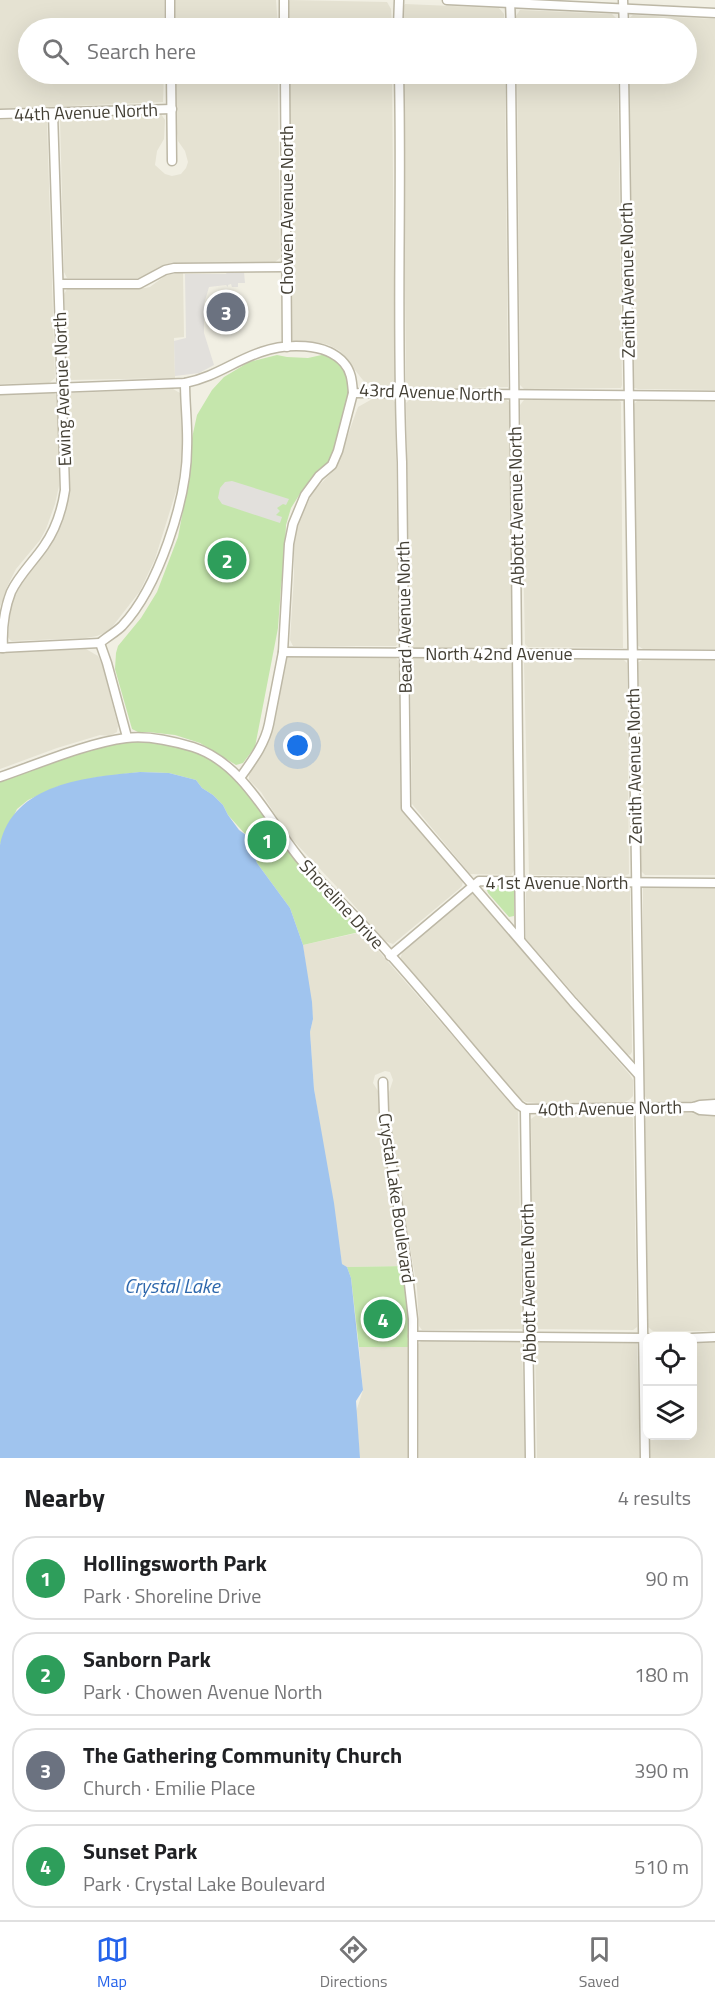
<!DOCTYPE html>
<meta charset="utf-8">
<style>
body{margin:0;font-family:"Titillium Web",sans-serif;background:#f2f2f2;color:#202124}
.controls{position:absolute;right:18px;bottom:18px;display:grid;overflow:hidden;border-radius:12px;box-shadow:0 6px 24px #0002}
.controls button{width:54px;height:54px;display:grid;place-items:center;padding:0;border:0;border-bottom:2px solid #e0e0e0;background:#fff;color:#202124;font:30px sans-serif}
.you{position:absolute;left:298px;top:746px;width:21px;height:21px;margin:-15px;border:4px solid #fff;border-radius:50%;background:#1a73e8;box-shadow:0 0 0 9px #1a73e833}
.badge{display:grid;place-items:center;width:39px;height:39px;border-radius:50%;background:#2563eb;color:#fff;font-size:20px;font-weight:700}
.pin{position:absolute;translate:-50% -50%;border:3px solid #fff;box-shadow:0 2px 6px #0006}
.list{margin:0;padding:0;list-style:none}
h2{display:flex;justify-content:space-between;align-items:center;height:78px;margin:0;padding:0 24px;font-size:26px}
h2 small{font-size:20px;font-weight:400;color:#757577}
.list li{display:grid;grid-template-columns:39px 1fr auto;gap:18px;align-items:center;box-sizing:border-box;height:84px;margin:0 12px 12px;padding:0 12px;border:2px solid #e0e0e0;border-radius:24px}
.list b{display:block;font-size:22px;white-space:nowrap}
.list p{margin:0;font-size:20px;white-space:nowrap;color:#757577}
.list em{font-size:20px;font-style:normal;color:#757577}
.icon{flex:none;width:33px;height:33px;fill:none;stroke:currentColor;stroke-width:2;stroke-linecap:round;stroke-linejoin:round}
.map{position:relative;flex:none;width:715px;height:1458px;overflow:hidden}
.search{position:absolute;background:#fff;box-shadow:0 6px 24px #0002;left:18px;right:18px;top:18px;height:66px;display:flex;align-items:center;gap:15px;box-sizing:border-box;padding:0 21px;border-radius:33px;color:#757577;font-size:22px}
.sheet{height:462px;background:#fff}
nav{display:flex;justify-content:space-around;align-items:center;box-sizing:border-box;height:84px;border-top:2px solid #e0e0e0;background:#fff;font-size:16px;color:#757577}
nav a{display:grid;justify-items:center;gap:3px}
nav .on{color:#2563eb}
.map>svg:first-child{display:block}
.residential{fill:#e5e2d2}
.green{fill:#c5e6ac}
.parking{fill:#e2e0dc}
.water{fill:#a0c4ee}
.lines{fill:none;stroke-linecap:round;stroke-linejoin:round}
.minor-casing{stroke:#bdb8a6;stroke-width:11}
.minor{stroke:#fff;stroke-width:8}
.labels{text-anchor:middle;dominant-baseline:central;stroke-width:5;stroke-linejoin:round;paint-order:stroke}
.street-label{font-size:18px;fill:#433f34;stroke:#fff}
.water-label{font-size:20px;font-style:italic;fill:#2f68ac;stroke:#fff}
</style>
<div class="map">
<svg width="715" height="1458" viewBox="0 0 715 1458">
<rect width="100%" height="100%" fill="#f1efe3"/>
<!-- residential -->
<g class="residential">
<path d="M0,0H164V28H28V74H164L163,102L0,109Z"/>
<path d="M175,0H276L278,28H175Z"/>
<path d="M290,0L387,2L391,9L392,28H288V3Z"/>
<path d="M405,4L499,8L504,14V28H402V9Z"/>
<path d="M520,10L612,14L617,19V28H516V16Z"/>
<path d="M633,15L715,19V390L638,389L634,388L632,384L628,74H686V28H628L627,20Z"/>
<path d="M176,74H278L280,258L275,262L171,263L143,278H67L64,272L60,120L64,117L161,114L165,120L164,139L157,151L155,165L165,174L172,176L181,174L186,168L188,162L185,151L178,141L177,133Z"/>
<path d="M288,74H392L395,383L391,388L366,384L340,351L329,345L316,342L295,343L292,340Z"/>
<path d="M403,74H505L508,387L411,389L407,388L406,385Z"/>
<path d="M517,74H618L622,385L621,388L524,389L520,385Z"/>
<path d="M43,119L47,121L55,378L49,383L0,384V120Z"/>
<path d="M183,272L184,337L174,338L175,378L69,380L64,294L67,289L145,288L150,287L166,275Z"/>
<path d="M173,389L180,393L183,447L178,485L155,559L140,591L109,631L97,636L86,638L12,641L10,640L8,637L11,605L21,581L48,545L69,482L68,395L70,393Z"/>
<path d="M54,393L58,396L59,467V486L55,504L46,529L40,540L16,569L7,587L0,607V395Z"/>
<path d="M374,398H391L395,402L399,642L396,646H293L290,640L294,576V544L296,527L313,492L331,473L340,457L358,407Z"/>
<path d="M410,399H505L509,402L513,643L508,648H414L410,645L406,403Z"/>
<path d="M524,400H618L621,402L623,648L528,647L525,644L520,405Z"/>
<path d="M638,400H715V649H643L637,645L633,405Z"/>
<path d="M86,649L98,656L102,664L118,726L117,732L109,736L100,735L57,748L0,769V653Z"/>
<path d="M287,657H395L399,661L401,807L402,811L463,881L462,886L459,889L393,944L382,940L379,934L345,895L337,891V887L288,835L261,792L249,780V773L260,758L267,739Z"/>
<path d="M413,657L511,659L513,663L515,869L511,875L470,874L412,804L410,661Z"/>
<path d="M622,658L627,663L629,874L624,876L529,875L524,663L528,659Z"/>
<path d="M644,659L715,660V875H645L641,871L637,663Z"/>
<path d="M532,885L630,887L632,1052L630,1055L626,1054L526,939V889L528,886Z"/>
<path d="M643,886L715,887V1101L653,1103L648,1101L643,1093Z"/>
<path d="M469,894H474L630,1075L633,1080V1096L629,1100L622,1103H537L526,1102L519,1098L400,960L402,953Z"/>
<path d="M362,932L518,1111L522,1329L422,1330L419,1326L417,1288L396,1164L389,1111V1092L393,1080L390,1072L385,1071L375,1075L373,1083L378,1091L380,1119L402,1266L347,1267L342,1264L314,1089L310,1032L313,1019L303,945Z"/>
<path d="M625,1112L633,1118V1121L637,1327L633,1330L536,1329L533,1325L531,1119L539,1113Z"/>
<path d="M652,1112L715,1114V1331H653L648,1327L644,1120L649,1114Z"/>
<path d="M422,1340L519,1341L522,1343L525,1458H419L418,1344Z"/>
<path d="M540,1340L633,1341L637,1343L640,1458H537L535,1345Z"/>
<path d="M693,1341H715V1458H650L649,1436H692Z"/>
<path d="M359,1347H408L409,1458H360L356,1412L363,1390Z"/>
</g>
<!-- green -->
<g class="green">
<path d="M326,354L335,356L346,368L349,387L348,397L339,440L330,462L319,469L303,489L291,508L286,525L284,568L281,586L278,628L255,747L243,763L236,765L200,743L175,735L148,732H138L132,729L115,669L116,653L118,646L141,618L157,592L178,537L188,484L192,438L197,415L212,390L224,377L249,362L277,355L287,357L308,358Z"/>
<path d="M127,737L196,748L240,778L271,820L368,930L303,945L290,908L257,863L246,835L228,815L223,805L213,795L202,788L196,780L169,773L140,772L98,777L59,786L28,800L17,809L0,845V777Z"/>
<path d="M490,886H510L514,888V916L509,917L488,893L487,890Z"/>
<path d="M407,1266L414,1347H359L351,1278L347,1267Z"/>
</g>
<!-- parking -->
<g class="parking">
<path d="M227,272H244L245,283H238V287H232L231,284L228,285V287L226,285L209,287L204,304V333L214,365L199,373L175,376L174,341L186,338L185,274H226Z"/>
<path d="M232,481L289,499L286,505L283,504L277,508L280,511L276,515L282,517L280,523L222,504L218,498L220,488L225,482Z"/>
</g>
<!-- water -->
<path class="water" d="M140,772L169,773L196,780L202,788L213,795L223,805L228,815L239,830L246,835L257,863L290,908L303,945L312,1002L313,1019L310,1032L314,1089L334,1203L342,1264L347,1267L351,1278L363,1390L356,1401L360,1458H0V845C13,783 87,777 140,772Z"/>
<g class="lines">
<!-- minor casing -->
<g class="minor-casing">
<g id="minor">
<path d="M170,0V28"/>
<path d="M284,0V28"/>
<path d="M447,0L715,13"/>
<path d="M510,0L511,28"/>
<path d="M623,0L624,28"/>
<path d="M398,28L399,0"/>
<path d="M171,74L172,161"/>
<path d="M285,74L287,347"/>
<path d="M399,74C402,203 396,333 402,462L406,808L573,1002L638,1074"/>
<path d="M511,74L520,939"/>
<path d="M624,74L645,1458"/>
<path d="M0,114L172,109"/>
<path d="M59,284H139L165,270L174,268L287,267"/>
<path d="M0,390L185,383C215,377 234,361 261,352C286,343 326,342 344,363C352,372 352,383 353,393L715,396"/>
<path d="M0,648L100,643"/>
<path d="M3,648C2,629 4,610 11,592C19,575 33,562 44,546C56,529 62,510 65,490L53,113"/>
<path d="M283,652L715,655"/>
<path d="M127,737L107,663L100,643C107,637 116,632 122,626C158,588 187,500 187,448C188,426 185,405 185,383"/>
<path d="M0,777C38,764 87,743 126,738C147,735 173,741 193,747C244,763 270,823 301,860C322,885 346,906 367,929C420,986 468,1047 519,1105L525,1109"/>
<path d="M240,778C252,761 265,744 269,724L283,652L289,544L293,524L305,495L319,476L332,465L338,451L353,393"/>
<path d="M390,956L479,881L715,883"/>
<path d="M383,1082L384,1113L407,1266L413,1319V1458"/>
<path d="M694,1107L700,1110L715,1111"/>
<path d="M525,1109L530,1458"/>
<path d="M525,1109L694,1107L700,1105L715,1104"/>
<path d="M413,1336L647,1338"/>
<path d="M692,1338L715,1337"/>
</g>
</g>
<!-- minor -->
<use href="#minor" class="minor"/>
</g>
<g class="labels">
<!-- street labels -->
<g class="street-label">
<text transform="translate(86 112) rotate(-2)">44th Avenue North</text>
<text transform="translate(286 210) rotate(-90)">Chowen Avenue North</text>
<text transform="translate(627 280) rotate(-91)">Zenith Avenue North</text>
<text transform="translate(62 389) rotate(-92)">Ewing Avenue North</text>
<text transform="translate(431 392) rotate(2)">43rd Avenue North</text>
<text transform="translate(516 506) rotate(-91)">Abbott Avenue North</text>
<text transform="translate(404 617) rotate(-91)">Beard Avenue North</text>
<text x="499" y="653">North 42nd Avenue</text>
<text transform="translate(634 766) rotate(-91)">Zenith Avenue North</text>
<text x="557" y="882">41st Avenue North</text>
<text transform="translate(342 904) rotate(47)">Shoreline Drive</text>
<text transform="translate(610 1108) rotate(-1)">40th Avenue North</text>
<text transform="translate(397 1198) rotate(82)">Crystal Lake Boulevard</text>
<text transform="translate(528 1283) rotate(-91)">Abbott Avenue North</text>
</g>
<!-- water labels -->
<g class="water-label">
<text x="172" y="1285">Crystal Lake</text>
</g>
</g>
</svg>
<div class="controls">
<button><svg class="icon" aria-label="locate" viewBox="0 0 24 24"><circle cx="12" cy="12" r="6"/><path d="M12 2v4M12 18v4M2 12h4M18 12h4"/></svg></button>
<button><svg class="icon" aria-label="layers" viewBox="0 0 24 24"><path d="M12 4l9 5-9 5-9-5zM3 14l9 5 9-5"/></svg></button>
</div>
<div class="you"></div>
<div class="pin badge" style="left:267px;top:840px;background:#2e9e5b">1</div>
<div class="pin badge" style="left:227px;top:560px;background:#2e9e5b">2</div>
<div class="pin badge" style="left:226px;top:312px;background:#6b7280">3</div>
<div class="pin badge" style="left:383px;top:1319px;background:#2e9e5b">4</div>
<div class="search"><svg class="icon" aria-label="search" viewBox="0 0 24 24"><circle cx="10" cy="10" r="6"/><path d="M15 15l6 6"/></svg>Search here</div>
</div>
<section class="sheet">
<h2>Nearby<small>4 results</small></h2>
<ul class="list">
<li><span class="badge" style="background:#2e9e5b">1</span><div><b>Hollingsworth Park</b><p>Park · Shoreline Drive</p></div><em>90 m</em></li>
<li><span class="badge" style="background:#2e9e5b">2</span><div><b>Sanborn Park</b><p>Park · Chowen Avenue North</p></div><em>180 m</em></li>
<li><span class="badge" style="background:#6b7280">3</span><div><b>The Gathering Community Church</b><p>Church · Emilie Place</p></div><em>390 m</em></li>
<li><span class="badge" style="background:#2e9e5b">4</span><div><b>Sunset Park</b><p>Park · Crystal Lake Boulevard</p></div><em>510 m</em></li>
</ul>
</section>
<nav>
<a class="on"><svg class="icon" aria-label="map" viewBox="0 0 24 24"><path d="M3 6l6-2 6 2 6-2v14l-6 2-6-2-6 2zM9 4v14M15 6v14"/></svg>Map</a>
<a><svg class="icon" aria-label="directions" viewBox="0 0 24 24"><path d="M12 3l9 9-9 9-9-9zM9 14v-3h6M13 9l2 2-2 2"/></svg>Directions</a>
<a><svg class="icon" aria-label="saved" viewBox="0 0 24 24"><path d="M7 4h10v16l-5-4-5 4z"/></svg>Saved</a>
</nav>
